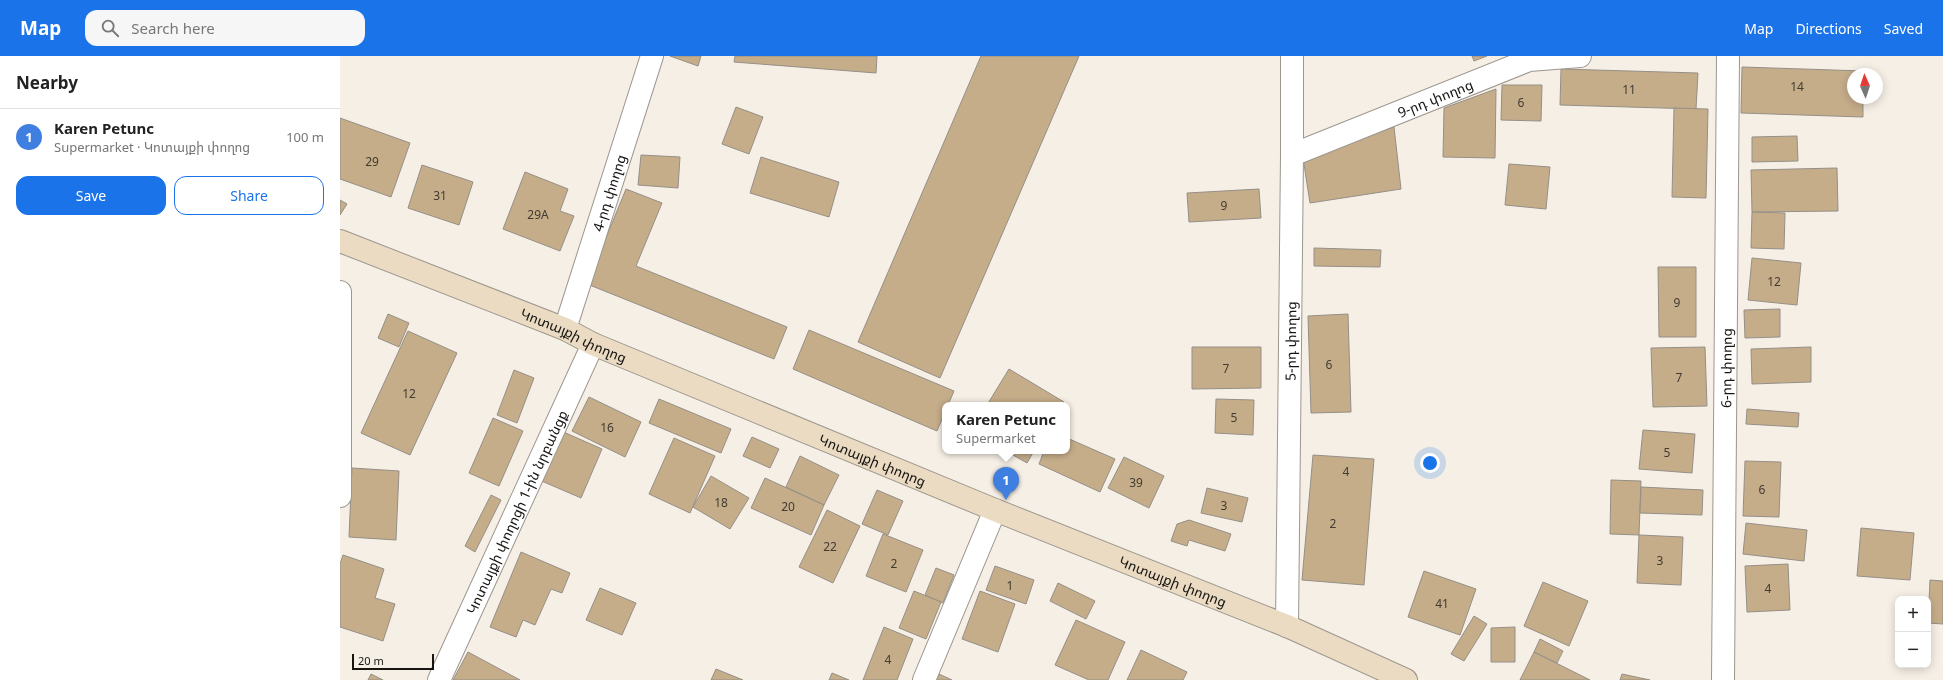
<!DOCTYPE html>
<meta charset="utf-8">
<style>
body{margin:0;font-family:"Noto Sans","Noto Sans Armenian",sans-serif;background:#f6f6f6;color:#222}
.controls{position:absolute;right:12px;bottom:12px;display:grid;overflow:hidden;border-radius:8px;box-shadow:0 2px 10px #0003}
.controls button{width:36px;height:36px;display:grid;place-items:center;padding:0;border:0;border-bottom:1px solid #e0e0e0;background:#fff;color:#222;font:20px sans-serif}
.compass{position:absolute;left:1507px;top:12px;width:36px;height:36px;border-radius:50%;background:#fff;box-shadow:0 2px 10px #0003;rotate:357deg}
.scale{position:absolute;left:12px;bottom:10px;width:82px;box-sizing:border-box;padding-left:4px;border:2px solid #171512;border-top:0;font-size:11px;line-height:14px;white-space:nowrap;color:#171512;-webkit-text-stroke:3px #f6efe6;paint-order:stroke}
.you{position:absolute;left:1090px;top:407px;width:14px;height:14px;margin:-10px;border:3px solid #fff;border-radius:50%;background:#1a73e8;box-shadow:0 0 0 6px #1a73e833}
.badge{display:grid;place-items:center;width:26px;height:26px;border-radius:50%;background:#1a73e8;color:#fff;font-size:13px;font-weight:700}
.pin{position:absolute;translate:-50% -33px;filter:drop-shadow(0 1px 2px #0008)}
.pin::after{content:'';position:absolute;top:21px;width:14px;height:12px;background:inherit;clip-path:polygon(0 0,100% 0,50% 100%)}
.popup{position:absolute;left:602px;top:346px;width:128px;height:52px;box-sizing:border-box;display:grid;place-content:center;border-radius:8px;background:#fff;filter:drop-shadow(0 1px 3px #0005);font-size:13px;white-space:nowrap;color:#767676}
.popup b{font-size:15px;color:#222}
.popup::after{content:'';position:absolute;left:50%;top:100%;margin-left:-8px;border:8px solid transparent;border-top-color:#fff}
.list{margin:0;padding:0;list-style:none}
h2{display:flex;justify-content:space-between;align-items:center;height:52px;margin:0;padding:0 16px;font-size:17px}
h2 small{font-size:13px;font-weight:400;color:#767676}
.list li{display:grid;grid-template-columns:26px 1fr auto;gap:12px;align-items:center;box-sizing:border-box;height:56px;padding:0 16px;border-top:1px solid #e0e0e0}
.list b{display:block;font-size:15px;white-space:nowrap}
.list p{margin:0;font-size:13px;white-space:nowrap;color:#767676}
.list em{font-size:13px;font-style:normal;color:#767676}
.actions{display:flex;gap:8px;padding:12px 16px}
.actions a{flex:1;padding:9px 0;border:1px solid #1a73e8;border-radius:12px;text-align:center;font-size:14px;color:#1a73e8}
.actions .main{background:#1a73e8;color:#fff}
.icon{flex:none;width:22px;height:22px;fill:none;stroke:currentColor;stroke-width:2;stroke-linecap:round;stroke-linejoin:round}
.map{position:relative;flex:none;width:1603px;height:624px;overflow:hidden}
header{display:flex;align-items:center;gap:24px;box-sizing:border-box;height:56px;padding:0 20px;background:#1a73e8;color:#fff}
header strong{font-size:19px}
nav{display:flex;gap:22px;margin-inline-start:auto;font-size:14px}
.search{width:280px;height:36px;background:#f6f6f6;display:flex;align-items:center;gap:10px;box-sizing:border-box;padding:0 14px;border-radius:12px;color:#767676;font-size:15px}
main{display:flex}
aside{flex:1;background:#fff}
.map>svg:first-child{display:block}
.building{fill:#c5ad8a;stroke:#958f87}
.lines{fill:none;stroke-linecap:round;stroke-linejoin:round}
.minor-casing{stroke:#9c968e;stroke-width:24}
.secondary-casing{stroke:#9c968e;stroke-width:24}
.minor{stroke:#fff;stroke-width:22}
.secondary{stroke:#ebdbc2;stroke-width:22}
.labels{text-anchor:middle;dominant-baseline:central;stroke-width:3.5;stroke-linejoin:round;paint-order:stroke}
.number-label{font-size:12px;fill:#423b30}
.street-label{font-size:14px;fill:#171512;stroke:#f6efe6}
</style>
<header>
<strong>Map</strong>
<div class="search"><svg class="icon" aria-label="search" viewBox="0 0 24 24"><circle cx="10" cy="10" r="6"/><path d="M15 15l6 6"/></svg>Search here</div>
<nav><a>Map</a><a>Directions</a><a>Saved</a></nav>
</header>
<main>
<aside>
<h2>Nearby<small></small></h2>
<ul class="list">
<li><span class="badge" style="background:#3f7fe0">1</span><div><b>Karen Petunc</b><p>Supermarket · Կոտայքի փողոց</p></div><em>100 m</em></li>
</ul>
<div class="actions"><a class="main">Save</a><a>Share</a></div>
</aside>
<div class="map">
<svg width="1603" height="624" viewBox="0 0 1603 624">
<rect width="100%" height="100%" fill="#f6efe6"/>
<!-- building -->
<g class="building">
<path d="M330,0H361L358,10Z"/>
<path d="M395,0H537L536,17L394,6Z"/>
<path d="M641,0H739L600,322L518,286Z"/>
<path d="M1132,0H1147L1134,5Z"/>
<path d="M1402,11L1524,15V18H1513V42H1523V61L1401,57Z"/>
<path d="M1221,13L1358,17L1356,53L1220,49Z"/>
<path d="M1162,29H1202L1201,65L1161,64Z"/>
<path d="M1156,33L1155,102L1103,101L1104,52Z"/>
<path d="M396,51L423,61L409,98L382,88Z"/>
<path d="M1334,52L1368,53L1366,142L1332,141Z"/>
<path d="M0,62L70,87L51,141L0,123Z"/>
<path d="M1054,71L1061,133L970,147L963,102Z"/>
<path d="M1457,80L1458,105L1412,106V81Z"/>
<path d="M301,99L340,101L338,132L298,129Z"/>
<path d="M421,101L499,126L489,161L410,137Z"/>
<path d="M1169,108L1210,111L1206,153L1165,149Z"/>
<path d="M82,109L133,126L119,169L68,152Z"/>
<path d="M1497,112L1498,155L1412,156L1411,114Z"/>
<path d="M185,116L228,133L220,155L234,160L220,195L163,173Z"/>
<path d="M286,133L322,147L296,210L447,271L434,303L247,228Z"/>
<path d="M919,133L921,162L849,166L847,137Z"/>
<path d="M0,144L7,148L0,159Z"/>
<path d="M1412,156L1445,157L1444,193L1411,192Z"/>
<path d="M974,192L1041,194L1040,211L974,210Z"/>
<path d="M1412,202L1461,207L1457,249L1408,244Z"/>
<path d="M1318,211H1356V281H1319Z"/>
<path d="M1440,253V281L1405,282L1404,254Z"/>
<path d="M48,258L69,267L59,291L38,282Z"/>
<path d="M1008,258L1011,356L971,357L968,260Z"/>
<path d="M469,274L614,335L608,349H605V356L597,375L453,313Z"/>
<path d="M68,275L117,297L70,399L21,377Z"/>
<path d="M852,291H921V332L852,333Z"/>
<path d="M1365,291L1367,350L1313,351L1311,292Z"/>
<path d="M1471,291V326L1412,328L1411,293Z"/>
<path d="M669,313L724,346L722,349H647Z"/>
<path d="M174,314L194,322L177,367L157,359Z"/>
<path d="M249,341L301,366L285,401L232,375Z"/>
<path d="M319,343L391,373L381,397L309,367Z"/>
<path d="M876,343L914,344L913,379L875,377Z"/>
<path d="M1407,353L1459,357L1458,371L1406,368Z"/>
<path d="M153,362L183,375L159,430L129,417Z"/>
<path d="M219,374L262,393L241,442L197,423Z"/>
<path d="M1303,374L1355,378L1352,417L1299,413Z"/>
<path d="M412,381L439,393L430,412L403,400Z"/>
<path d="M334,382L375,400L350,457L309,438Z"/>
<path d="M727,382L775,403L760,436L699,408L704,395H727Z"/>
<path d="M666,395H694L687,407Z"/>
<path d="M973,399L1034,403L1024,529L962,524Z"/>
<path d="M460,400L499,419L484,449L446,431Z"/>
<path d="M784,401L824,420L809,452L768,432Z"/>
<path d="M1405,405L1441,406L1439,461L1403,460Z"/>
<path d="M12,412L59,415L56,484L9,481Z"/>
<path d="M371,420L409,442L390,473L353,451Z"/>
<path d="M425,422L484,449L471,479L411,452Z"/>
<path d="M1271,424L1301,425L1299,479L1270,478Z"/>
<path d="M1301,431L1363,434L1362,459L1300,457Z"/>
<path d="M867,432L908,442L902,466L861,457Z"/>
<path d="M537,434L563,445L548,479L522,468Z"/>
<path d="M151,439L161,444L135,496L125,490Z"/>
<path d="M487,454L520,470L493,527L459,511Z"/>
<path d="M849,464L891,478L885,495L849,484L847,490L831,485L837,468Z"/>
<path d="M1406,467L1467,474L1464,505L1403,498Z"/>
<path d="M1521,472L1574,477L1570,524L1517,520Z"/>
<path d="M543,478L583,494L566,536L526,520Z"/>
<path d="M1299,479L1343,481L1341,529L1297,527Z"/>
<path d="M181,496L230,517L222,537L211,533L195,569L183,564L176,581L150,571Z"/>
<path d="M3,499L44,513L35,542L55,548L43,585L0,571V508Z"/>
<path d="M1448,508L1450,554L1407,556L1405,510Z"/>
<path d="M655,510L694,524L686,548L646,534Z"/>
<path d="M596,512L614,519L603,547L585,539Z"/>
<path d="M1084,515L1136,533L1120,579L1068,561Z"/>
<path d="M1590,524L1603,525V568L1588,567Z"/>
<path d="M1203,526L1248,545L1229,590L1184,570Z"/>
<path d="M718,527L755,545L746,563L710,545Z"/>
<path d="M260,532L296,547L282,579L246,564Z"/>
<path d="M574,535L601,546L586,583L559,572Z"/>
<path d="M640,535L675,548L658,596L622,583Z"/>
<path d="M1134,560L1147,568L1124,605L1111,598Z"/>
<path d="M736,564L785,586L768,624H749L715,609Z"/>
<path d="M544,571L573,583L557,624H523Z"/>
<path d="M1175,571V606H1151V572Z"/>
<path d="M1200,583L1223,595L1217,607L1194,596Z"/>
<path d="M801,594L847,616L843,624H787Z"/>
<path d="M128,596L180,624H113Z"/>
<path d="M1194,596L1250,624H1180Z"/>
<path d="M376,613L403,624H371Z"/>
<path d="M492,617L509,624H489Z"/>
<path d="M31,618L43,624H28Z"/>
<path d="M599,618L612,624H596Z"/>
<path d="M1282,618L1310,624H1280Z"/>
</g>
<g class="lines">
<!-- minor casing -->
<g class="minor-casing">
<g id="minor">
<path id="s1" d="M952,99L1189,4L1240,0"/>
<path d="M0,236V440"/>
<path id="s2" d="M225,273L312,0"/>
<path id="s3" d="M947,570L952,99V0"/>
<path id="s4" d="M99,624L253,288"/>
<path d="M584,624L655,454"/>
<path id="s5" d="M1383,624L1388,0"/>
</g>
</g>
<!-- secondary casing -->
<g class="secondary-casing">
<g id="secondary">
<path id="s6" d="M0,185L225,273L253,288L655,454L947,570L1066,624"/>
</g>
</g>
<!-- minor -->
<use href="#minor" class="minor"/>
<!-- secondary -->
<use href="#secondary" class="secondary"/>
</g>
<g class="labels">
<!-- number labels -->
<g class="number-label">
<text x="1457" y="30">14</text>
<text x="1289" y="33">11</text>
<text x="1181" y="46">6</text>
<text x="32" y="105">29</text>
<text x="100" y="139">31</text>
<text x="884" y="149">9</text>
<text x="198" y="158">29А</text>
<text x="1434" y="225">12</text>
<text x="1337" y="246">9</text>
<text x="989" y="308">6</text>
<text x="886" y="312">7</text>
<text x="1339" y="321">7</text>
<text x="69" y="337">12</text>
<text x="894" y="361">5</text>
<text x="267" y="371">16</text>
<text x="1327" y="396">5</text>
<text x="1006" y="415">4</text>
<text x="796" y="426">39</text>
<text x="1422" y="433">6</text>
<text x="381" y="446">18</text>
<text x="884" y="449">3</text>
<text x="448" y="450">20</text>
<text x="993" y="467">2</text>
<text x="490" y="490">22</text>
<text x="1320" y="504">3</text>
<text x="554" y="507">2</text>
<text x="670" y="529">1</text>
<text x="1428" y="532">4</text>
<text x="1102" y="547">41</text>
<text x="548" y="603">4</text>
</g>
<!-- street labels -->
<g class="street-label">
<text stroke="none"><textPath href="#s1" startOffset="154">9-րդ փողոց</textPath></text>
<text stroke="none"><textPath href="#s2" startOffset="143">4-րդ փողոց</textPath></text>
<text stroke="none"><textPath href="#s6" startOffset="252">Կոտայքի փողոց</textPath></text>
<text stroke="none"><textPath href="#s3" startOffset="285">5-րդ փողոց</textPath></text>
<text stroke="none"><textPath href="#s5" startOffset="312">6-րդ փողոց</textPath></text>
<text stroke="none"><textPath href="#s6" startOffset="576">Կոտայքի փողոց</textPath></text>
<text stroke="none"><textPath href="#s4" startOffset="185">Կոտայքի փողոցի 1-ին նրբանցք</textPath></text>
<text stroke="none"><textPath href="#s6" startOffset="900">Կոտայքի փողոց</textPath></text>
</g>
</g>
</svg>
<div class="controls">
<button>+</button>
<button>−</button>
</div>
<svg class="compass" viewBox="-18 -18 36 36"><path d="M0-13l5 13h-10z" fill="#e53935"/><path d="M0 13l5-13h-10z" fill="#767676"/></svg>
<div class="scale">20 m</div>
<div class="you"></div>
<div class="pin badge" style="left:666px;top:444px;background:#3f7fe0">1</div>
<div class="popup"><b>Karen Petunc</b>Supermarket</div>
</div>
</main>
